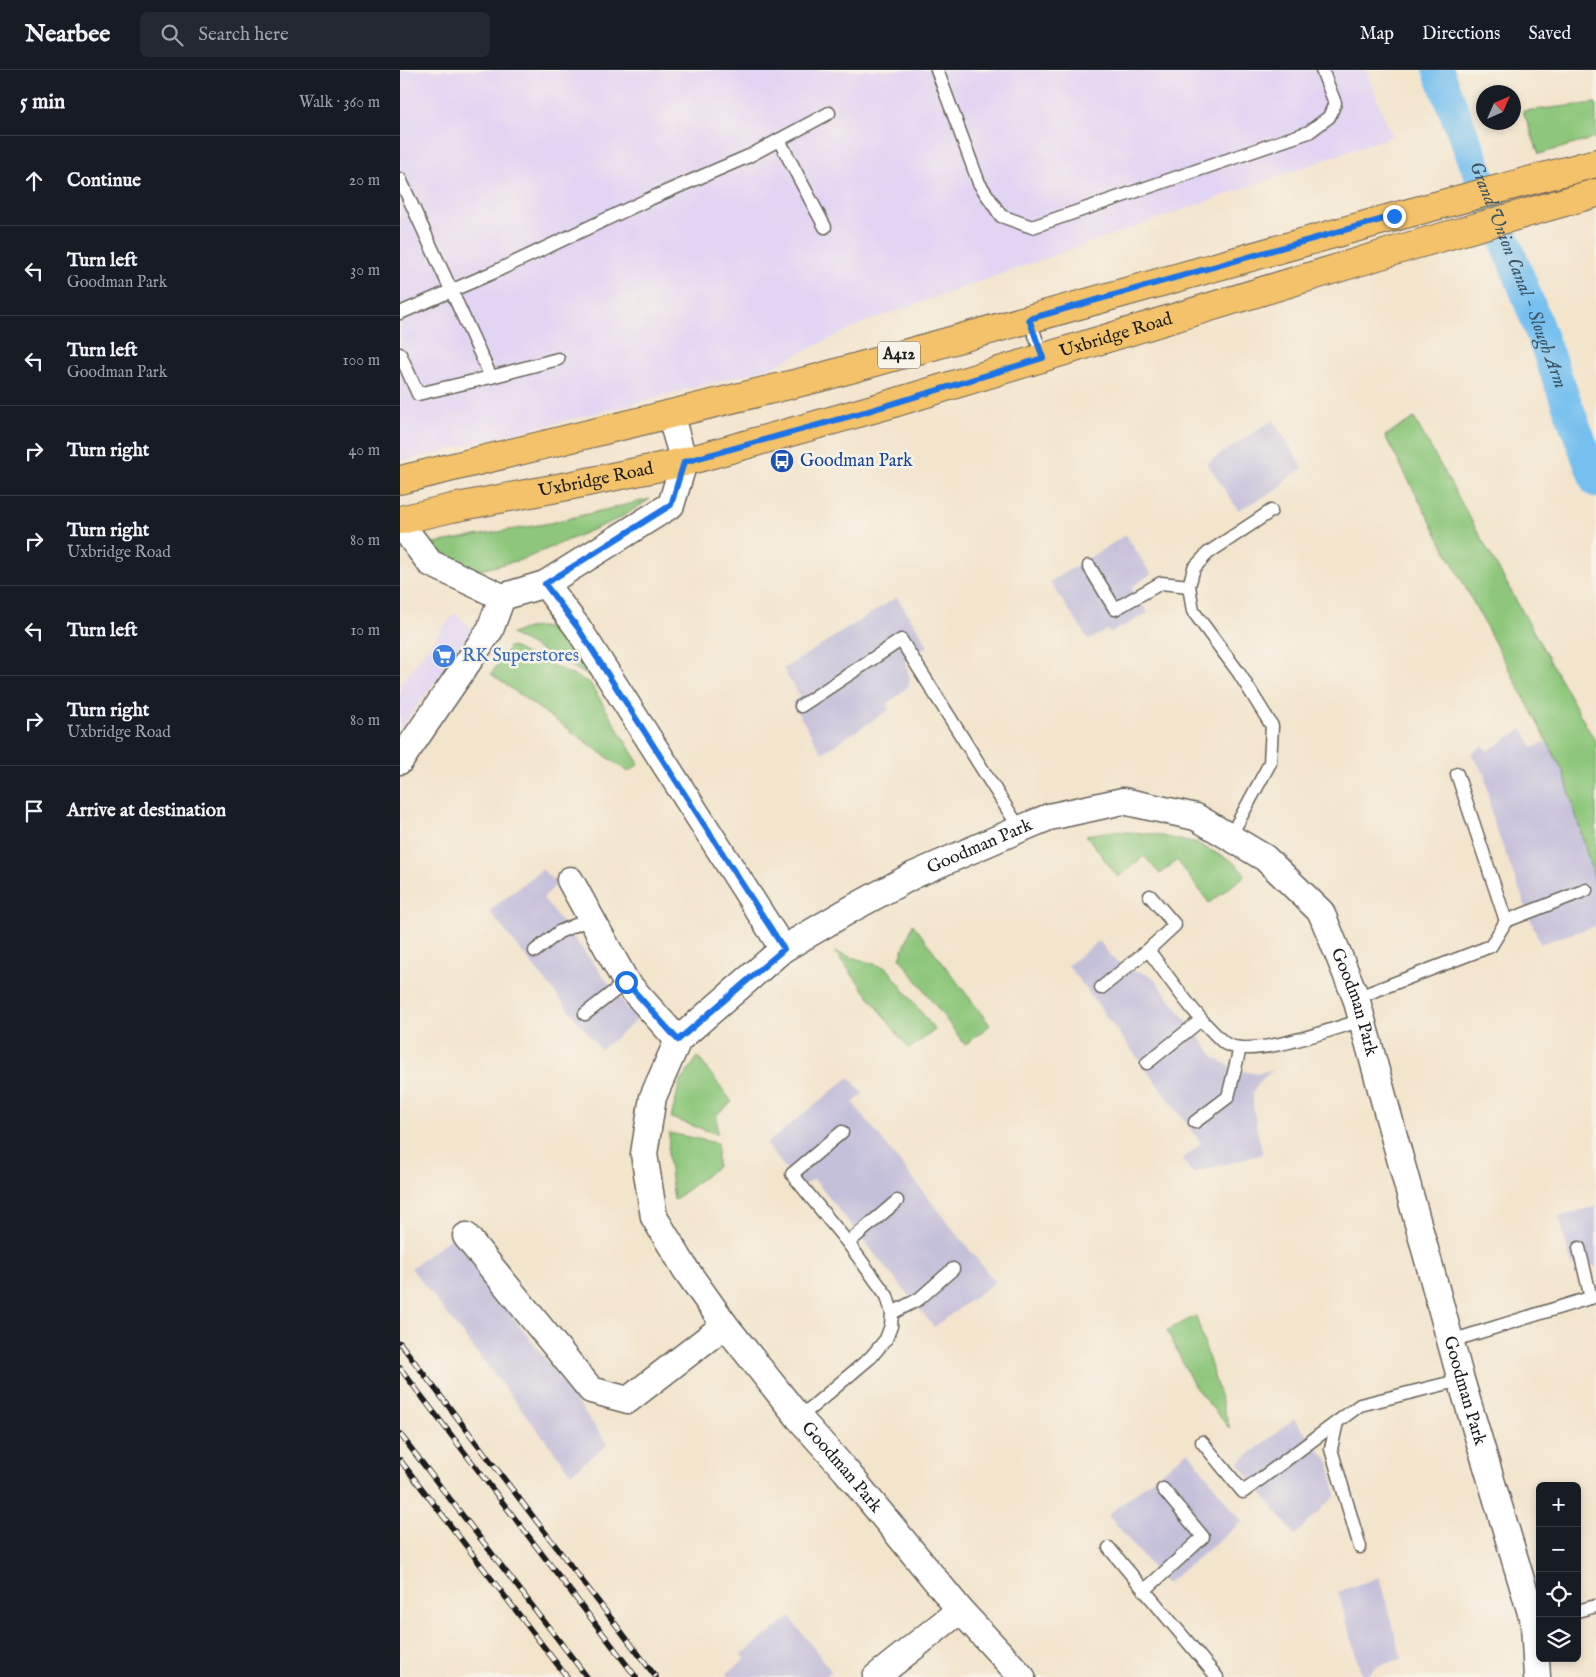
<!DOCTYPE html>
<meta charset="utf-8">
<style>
body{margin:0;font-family:"IM FELL English",serif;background:#242831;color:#f1f3f6}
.controls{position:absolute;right:15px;bottom:15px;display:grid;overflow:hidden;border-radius:8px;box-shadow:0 2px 8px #0003}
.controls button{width:45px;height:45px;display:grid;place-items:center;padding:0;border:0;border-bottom:1px solid #363941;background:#171b24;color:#f1f3f6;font:25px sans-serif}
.compass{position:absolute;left:1076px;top:15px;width:45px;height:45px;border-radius:50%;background:#171b24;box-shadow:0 2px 8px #0003;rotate:45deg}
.stop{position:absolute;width:15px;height:15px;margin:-11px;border:4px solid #1a73e8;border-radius:50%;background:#fff}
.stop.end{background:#1a73e8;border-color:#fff;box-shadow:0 1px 5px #0008}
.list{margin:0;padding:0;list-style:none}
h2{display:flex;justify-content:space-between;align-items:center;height:65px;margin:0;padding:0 20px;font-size:21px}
h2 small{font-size:16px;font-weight:400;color:#9ea1a6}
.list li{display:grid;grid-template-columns:32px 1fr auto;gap:15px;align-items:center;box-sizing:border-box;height:90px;padding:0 20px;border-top:1px solid #363941}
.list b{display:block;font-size:19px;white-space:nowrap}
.list p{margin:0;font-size:16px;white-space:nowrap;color:#9ea1a6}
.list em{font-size:16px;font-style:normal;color:#9ea1a6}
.icon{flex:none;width:28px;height:28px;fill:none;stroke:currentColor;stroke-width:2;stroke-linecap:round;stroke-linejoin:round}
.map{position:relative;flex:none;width:1196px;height:1607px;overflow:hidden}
header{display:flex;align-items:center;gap:30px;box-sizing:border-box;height:70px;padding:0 25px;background:#171b24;border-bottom:1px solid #363941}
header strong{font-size:24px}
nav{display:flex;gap:28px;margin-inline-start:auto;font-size:18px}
.search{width:350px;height:45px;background:#242831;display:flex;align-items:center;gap:12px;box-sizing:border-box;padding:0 18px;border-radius:8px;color:#9ea1a6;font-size:19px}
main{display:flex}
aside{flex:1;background:#171b24}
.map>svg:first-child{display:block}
.built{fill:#e2d4f3}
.industrial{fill:#c5c0da}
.green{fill:#8ec77b;stroke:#55724c}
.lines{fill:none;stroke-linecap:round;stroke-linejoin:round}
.canal{stroke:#76c0ef;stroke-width:31}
.service-casing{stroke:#67625a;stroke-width:15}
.minor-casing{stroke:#67625a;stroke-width:29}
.primary-casing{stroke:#67625a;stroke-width:30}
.service{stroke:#fff;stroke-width:12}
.minor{stroke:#fff;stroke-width:26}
.primary{stroke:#f3c26a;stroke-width:28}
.rail-casing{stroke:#1c1c1c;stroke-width:5.5}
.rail{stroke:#f7f3e8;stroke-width:4;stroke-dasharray:11;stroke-linecap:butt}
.route{stroke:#1a73e8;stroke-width:6}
.labels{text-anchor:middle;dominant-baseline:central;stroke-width:5;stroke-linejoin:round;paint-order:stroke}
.shield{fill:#f7f3e8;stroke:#5e5c59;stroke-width:1}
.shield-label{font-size:16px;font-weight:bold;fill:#1c1c1c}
.street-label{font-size:18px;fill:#1c1c1c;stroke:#f7f3e8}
.transit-label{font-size:18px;fill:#164399;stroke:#f7f3e8;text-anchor:start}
.shop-label{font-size:18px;fill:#366cbe;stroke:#f7f3e8;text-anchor:start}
.water-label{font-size:19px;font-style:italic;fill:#3c5566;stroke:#f7f3e8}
</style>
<header>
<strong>Nearbee</strong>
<div class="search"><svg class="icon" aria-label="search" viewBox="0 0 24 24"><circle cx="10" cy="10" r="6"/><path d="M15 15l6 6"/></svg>Search here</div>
<nav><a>Map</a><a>Directions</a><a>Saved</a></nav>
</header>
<main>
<aside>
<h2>5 min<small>Walk · 360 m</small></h2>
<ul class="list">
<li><svg class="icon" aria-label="ahead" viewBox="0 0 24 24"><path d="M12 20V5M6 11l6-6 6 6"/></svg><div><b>Continue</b></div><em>20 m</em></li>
<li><svg class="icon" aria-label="left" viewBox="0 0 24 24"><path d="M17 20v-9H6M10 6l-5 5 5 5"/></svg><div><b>Turn left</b><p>Goodman Park</p></div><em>30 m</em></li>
<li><svg class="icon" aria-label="left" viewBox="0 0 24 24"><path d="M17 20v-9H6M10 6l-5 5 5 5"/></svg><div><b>Turn left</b><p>Goodman Park</p></div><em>100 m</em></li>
<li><svg class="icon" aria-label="right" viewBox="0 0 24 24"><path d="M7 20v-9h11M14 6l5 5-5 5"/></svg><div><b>Turn right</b></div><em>40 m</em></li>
<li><svg class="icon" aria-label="right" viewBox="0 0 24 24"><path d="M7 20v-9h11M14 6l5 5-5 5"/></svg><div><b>Turn right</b><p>Uxbridge Road</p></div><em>80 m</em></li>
<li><svg class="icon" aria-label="left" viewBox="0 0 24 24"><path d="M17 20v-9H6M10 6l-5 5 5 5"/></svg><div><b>Turn left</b></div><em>10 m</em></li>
<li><svg class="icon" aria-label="right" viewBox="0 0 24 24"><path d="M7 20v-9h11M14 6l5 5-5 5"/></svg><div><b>Turn right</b><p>Uxbridge Road</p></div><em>80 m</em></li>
<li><svg class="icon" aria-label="arrive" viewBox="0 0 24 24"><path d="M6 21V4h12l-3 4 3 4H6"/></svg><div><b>Arrive at destination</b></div></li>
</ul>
</aside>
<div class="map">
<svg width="1196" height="1607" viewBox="0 0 1196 1607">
<rect width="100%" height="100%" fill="#f7f3e8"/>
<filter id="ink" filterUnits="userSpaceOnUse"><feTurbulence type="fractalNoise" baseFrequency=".02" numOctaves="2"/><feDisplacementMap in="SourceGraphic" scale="10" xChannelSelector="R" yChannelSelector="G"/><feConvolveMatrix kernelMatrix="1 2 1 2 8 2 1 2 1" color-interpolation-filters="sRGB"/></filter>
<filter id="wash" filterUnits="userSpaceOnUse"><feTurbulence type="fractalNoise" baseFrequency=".0096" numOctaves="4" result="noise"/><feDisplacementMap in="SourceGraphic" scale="20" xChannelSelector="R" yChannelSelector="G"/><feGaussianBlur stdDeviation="1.12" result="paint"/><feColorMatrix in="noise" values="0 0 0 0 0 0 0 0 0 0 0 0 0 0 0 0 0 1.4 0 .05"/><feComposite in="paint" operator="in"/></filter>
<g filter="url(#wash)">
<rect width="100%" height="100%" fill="#f3e4cc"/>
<!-- built -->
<g class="built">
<path d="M0,0H966L992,66L462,253L372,297L216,338L15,388L0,390Z"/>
<path d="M54,543L73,560L0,659V615Z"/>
</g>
<!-- industrial -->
<g class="industrial">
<path d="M873,350L903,398L885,410L879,419L838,440L807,393Z"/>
<path d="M726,465L751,504L731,518L748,543L710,563L707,560L689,570L650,512Z"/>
<path d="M497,527L528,576L505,592L510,609L508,617L487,634L489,640L422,683L392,633L400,626L383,599Z"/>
<path d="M1123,659L1133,678L1147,671L1164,703L1196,815V856L1140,874L1092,748L1085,705L1071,684L1083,675L1087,681Z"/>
<path d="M142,799L157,814L143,828L237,950L201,980L89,841Z"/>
<path d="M699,871L710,885L728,901L741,902L753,907L815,988L835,999L856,1004L874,999L859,1012L853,1022V1033L857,1061L863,1084L793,1103L782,1090L801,1073L668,895Z"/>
<path d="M449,1007L463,1024L453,1033L595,1212L534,1257L414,1109L400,1117L366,1074Z"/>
<path d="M1196,1136V1199L1193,1195L1172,1196L1159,1147Z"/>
<path d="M53,1166L208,1374L171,1403L11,1198Z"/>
<path d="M894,1349L929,1392L936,1425L895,1465L838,1393Z"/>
<path d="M788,1381L842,1452L766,1514L708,1445Z"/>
<path d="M979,1507L1000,1583L1003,1589L977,1596L965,1607H962L938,1522Z"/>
<path d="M390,1547L431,1601L425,1607H329L326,1604L345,1589L342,1584Z"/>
</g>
<!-- green -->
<g class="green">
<path d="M1196,33V68L1139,84L1123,41Z"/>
<path d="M1014,348L1196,673V815L1164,703L985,366Z"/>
<path d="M250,429L220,448L124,489L76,501L51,496L29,474L150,453Z"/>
<path d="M141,557L161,561L172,570L193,608L111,564L127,558Z"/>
<path d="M110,576L190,613L239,694L228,702L91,604Z"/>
<path d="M712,761L753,764L798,774L832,791L846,805L809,833L777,790L760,804L744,786L718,807L686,765Z"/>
<path d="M513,854L590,955L565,975L500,888Z"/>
<path d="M435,882L487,898L535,960L509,979Z"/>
<path d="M298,987L332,1032L317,1044V1064L271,1048L280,1012Z"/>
<path d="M269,1063L317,1073V1097L274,1130L268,1085Z"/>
<path d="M796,1246L830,1359L794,1316L767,1260Z"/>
</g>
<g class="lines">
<!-- canal -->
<path class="canal" id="s1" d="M1038,0L1126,224L1196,412"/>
</g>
</g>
<g filter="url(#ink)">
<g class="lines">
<!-- service casing -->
<g class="service-casing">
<g id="service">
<path d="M537,0L579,113L601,146L632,157L909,62L929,47L935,33L922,0"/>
<path d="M379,70L425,157"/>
<path d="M0,109L91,307"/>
<path d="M0,243L92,203L247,130L349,86L429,43"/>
<path d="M629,249L643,288"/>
<path d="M0,284L18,324L91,307L158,289"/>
<path d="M689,496L715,539L761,513L789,516"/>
<path d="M401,636L501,570L620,759"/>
<path d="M830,767L870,693L872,656L839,603L793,541L789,516L794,498L808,483L871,441"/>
<path d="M1106,851L1186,820"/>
<path d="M748,880C769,907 788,937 812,961C816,965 821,971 826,974C854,989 932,959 962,950"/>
<path d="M135,881L159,862L192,848"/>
<path d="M701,918L748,880L775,855L750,826"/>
<path d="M956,928L1091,876L1106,851L1057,704"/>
<path d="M185,944L226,912"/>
<path d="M747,993L801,950"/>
<path d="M795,1052L828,1027L840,978"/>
<path d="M448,1173L497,1131"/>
<path d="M1179,1178L1191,1228"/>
<path d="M492,1243L519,1229L553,1199"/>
<path d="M1051,1271L1196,1226"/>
<path d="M399,1348L471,1287L486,1269L491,1256L492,1243L487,1226L448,1173L392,1104L442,1062"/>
<path d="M802,1372L843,1422L937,1352"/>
<path d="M960,1477L931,1379L937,1352L960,1335L1061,1310"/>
<path d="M709,1478L817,1607"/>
<path d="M745,1520L803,1467L763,1419"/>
<path d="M1177,1541L1196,1536"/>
</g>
</g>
<!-- minor casing -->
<g class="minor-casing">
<g id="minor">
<path d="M0,453L30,493L102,527L145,514L271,435L284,392L270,344"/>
<path id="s2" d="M145,514L178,558L383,879L453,838L514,805L620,759L649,747L723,731L796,747L865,788L921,842L956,928L1061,1310L1134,1553L1137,1607"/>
<path d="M0,691L90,560L102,527"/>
<path d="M170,810L226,912L278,970"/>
<path id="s3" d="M383,879L278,970L253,1027L244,1084L254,1147L286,1200L325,1255L399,1348L446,1401L560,1540L622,1607"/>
<path d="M66,1166L191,1320L228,1330L325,1255"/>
<path d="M476,1607L560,1540"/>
</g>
</g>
<!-- primary casing -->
<g class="primary-casing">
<g id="primary">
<path d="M0,410L418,308L994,147L1196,93"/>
<path id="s4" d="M0,450L52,438L173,415L284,392L487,335L1004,178L1196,123"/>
</g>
</g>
<!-- service -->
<use href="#service" class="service"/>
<!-- minor -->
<use href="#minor" class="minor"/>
<!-- primary -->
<use href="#primary" class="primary"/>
<!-- rail casing -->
<g class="rail-casing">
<g id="rail">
<path d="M0,1273L256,1607"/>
<path d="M0,1298L236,1607"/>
<path d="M0,1364L187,1607"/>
<path d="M0,1390L167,1607"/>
</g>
</g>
<!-- rail -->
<use href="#rail" class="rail"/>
</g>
</g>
<g class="lines" filter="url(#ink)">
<!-- route -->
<path class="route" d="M226,912L278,970L384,879L178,558L145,514L271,435L284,392L465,342L643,288L629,249L994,146"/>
</g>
<!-- icons -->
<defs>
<g id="bus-disc" transform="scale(1.25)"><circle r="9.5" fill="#1a4fb4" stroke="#f7f3e8"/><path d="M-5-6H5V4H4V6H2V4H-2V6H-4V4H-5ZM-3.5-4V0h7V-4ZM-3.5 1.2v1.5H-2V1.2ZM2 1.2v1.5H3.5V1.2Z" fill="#fff"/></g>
<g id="supermarket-disc" transform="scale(1.25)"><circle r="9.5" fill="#3f7fe0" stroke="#f7f3e8"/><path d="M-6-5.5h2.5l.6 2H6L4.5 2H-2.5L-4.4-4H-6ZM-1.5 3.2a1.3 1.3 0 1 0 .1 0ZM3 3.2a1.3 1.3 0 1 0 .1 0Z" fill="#fff"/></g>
</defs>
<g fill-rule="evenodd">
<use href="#bus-disc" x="382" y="391"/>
<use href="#supermarket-disc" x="44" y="586"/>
</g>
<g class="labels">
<!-- shield labels -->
<rect class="shield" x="478" y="271.5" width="42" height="27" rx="4"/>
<g class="shield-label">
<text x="499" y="285">A412</text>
</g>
<!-- street labels -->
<g class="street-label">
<text stroke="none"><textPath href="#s4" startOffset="740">Uxbridge Road</textPath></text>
<text stroke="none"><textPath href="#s4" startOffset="200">Uxbridge Road</textPath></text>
<text stroke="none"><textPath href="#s2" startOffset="658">Goodman Park</textPath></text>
<text stroke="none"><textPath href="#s2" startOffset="1138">Goodman Park</textPath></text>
<text stroke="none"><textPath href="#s2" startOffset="1542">Goodman Park</textPath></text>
<text stroke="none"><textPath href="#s3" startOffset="636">Goodman Park</textPath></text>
</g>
<!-- transit labels -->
<g class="transit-label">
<text x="400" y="391">Goodman Park</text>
</g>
<!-- shop labels -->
<g class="shop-label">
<text x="62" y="586">RK Superstores</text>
</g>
<!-- water labels -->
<g class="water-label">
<text stroke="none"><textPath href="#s1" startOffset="220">Grand Union Canal - Slough Arm</textPath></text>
</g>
</g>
</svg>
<div class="controls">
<button>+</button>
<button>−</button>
<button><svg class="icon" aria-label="locate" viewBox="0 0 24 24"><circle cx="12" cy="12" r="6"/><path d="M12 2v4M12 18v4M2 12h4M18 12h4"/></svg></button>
<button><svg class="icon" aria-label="layers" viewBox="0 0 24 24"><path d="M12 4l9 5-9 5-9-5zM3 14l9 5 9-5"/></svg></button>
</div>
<svg class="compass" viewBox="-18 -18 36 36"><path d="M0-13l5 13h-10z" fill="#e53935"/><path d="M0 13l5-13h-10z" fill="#9ea1a6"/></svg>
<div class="stop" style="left:226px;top:912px"></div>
<div class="stop end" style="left:994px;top:146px"></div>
</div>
</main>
